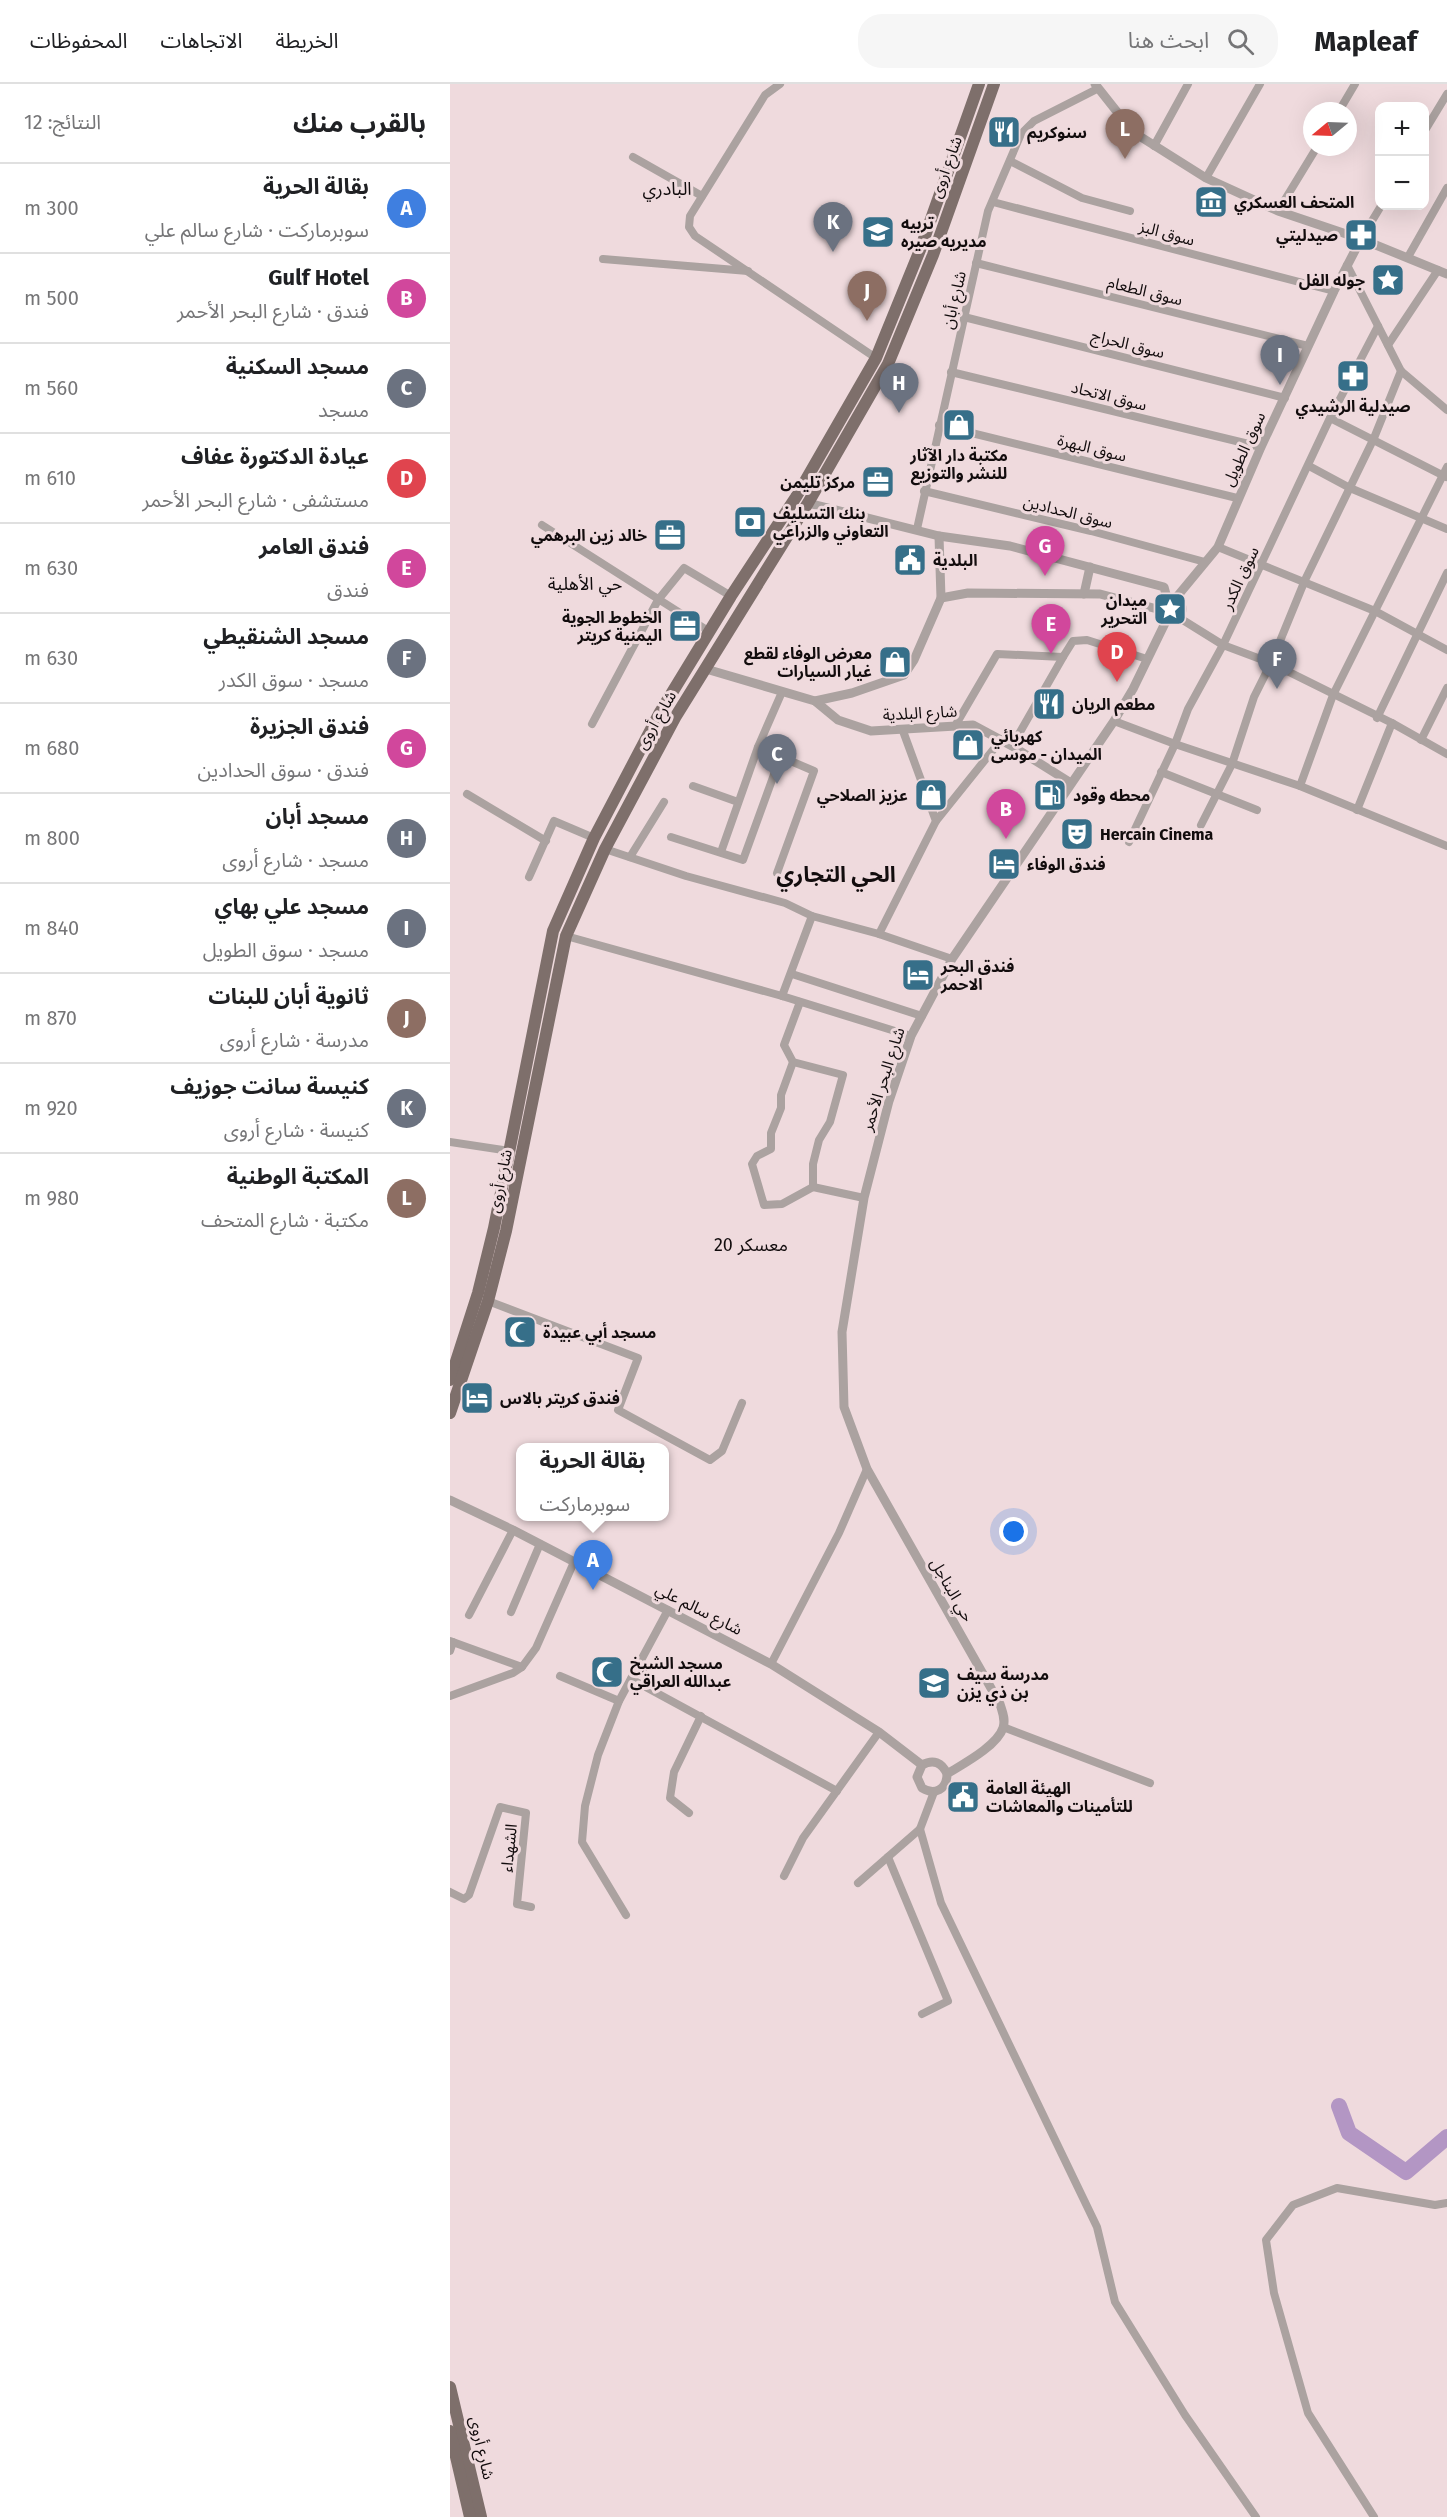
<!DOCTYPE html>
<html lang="ar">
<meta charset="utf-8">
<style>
body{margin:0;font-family:"Fira Sans","Noto Sans Arabic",sans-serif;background:#f6f6f6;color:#202124;direction:rtl}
.controls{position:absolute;right:18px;top:18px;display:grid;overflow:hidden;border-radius:12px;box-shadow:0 6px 24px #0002}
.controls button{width:54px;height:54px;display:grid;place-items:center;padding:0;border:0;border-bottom:2px solid #e0e0e0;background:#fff;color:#202124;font:30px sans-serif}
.compass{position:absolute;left:853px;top:18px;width:54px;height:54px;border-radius:50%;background:#fff;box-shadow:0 6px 24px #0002;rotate:251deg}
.you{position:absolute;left:564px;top:1448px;width:21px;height:21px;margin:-15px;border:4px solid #fff;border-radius:50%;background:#1a73e8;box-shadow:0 0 0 9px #1a73e833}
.badge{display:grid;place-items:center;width:39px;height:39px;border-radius:50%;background:#366f89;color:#fff;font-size:20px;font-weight:700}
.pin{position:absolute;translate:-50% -50px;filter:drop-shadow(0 2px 3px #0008)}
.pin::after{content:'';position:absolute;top:32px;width:21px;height:18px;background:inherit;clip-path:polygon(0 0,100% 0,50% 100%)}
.popup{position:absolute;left:66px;top:1359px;width:153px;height:78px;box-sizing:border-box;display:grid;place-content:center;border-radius:12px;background:#fff;filter:drop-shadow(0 2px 4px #0005);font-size:20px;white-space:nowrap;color:#757577}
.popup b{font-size:22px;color:#202124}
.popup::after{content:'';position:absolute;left:50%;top:100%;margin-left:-12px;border:12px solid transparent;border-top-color:#fff}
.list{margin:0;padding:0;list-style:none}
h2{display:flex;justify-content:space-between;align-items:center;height:78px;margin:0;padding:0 24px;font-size:26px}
h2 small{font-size:20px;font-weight:400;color:#757577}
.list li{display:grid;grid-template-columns:39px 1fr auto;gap:18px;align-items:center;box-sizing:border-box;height:90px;padding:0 24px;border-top:2px solid #e0e0e0}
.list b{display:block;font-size:22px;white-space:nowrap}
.list p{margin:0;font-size:20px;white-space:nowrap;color:#757577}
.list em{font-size:20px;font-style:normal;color:#757577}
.icon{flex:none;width:33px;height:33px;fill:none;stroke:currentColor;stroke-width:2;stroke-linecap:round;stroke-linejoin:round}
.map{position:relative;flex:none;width:997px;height:2433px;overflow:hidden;direction:ltr}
header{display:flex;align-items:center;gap:36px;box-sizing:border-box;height:84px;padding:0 30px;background:#fff;border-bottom:2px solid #e0e0e0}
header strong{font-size:28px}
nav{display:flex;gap:33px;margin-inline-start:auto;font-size:21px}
.search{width:420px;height:54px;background:#f6f6f6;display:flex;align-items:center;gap:15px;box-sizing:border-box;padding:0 21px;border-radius:24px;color:#757577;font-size:22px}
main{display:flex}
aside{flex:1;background:#fff}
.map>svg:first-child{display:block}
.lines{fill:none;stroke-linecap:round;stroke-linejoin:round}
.river{stroke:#b396c4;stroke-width:16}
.minor{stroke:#aba2a0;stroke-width:8}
.tertiary{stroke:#aba2a0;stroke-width:9}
.primary{stroke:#7e6f6b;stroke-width:12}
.labels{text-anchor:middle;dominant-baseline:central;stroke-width:6;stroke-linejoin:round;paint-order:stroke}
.poi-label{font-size:16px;font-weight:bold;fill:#120c0d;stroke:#efdadd;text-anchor:start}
.street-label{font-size:16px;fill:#120c0d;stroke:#efdadd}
.neighbourhood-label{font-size:18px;fill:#120c0d;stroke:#efdadd}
.district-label{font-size:22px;font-weight:bold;fill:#120c0d;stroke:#efdadd}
</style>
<header>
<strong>Mapleaf</strong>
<div class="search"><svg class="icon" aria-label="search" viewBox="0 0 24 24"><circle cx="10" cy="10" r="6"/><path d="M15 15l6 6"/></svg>ابحث هنا</div>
<nav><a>الخريطة</a><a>الاتجاهات</a><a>المحفوظات</a></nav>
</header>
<main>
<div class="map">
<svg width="997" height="2433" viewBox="0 0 997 2433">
<rect width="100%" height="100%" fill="#efdadd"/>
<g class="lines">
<!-- river -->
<path class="river" d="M889,2022L899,2049L956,2088L997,2053"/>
<!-- minor -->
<g class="minor">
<path d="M330,0L315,11L240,132L239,143L245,152L426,274"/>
<path d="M889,27L905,0"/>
<path d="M974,48L997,10"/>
<path d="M704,62L738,0"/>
<path d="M183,73L252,112"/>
<path d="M560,77L632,114L680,127"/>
<path d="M756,94L810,0"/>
<path d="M543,118L884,207"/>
<path d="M828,127L867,63"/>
<path d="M911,155L931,122"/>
<path d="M958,173L997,104"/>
<path d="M153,175L298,187"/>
<path d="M526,179L858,262"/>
<path d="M897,181L951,287L997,326"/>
<path d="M514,233L835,314"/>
<path d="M938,261L988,186"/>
<path d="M501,288L811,363"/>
<path d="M880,334L996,393"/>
<path d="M489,341L787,414"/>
<path d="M859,382L900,404L997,445"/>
<path d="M474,407L641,447L755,478"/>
<path d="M92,441L260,548"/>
<path d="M467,445L538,127L571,50L584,37L647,5"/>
<path d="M768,463L925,527L997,566"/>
<path d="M728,533L773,561L821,579L942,639L997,670"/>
<path d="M927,634L997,489"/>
<path d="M664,637L725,660L850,702L997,762"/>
<path d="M142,640L208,516L234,484L281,512"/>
<path d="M505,642L547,570L613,573L623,557L637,556L697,575"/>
<path d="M971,656L997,604"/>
<path d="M562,662L613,573"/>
<path d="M308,663L364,687L327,789"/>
<path d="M711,688L807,726"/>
<path d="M243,702L288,718"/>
<path d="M850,702L883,611L997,383"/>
<path d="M17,710L96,757"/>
<path d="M907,726L942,639"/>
<path d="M486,737L551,656"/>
<path d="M751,741L782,680L804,613L821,579L855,496L924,354L951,287"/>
<path d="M221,753L293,776L330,674"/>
<path d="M679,758L725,660L738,625L773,561L880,334L928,242"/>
<path d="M155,765L236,792L335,819L362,832"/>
<path d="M271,768L308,663L332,608"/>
<path d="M180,773L214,718"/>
<path d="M79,793L104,737L144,754"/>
<path d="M429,850L486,737L453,647"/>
<path d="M116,852L332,912L461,952"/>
<path d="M342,890L472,932"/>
<path d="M332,912L362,832L429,850L502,875"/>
<path d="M350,918L334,961L343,978L393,991L380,1038L369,1056L363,1080V1103L414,1114"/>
<path d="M343,978L331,1011V1024L321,1049V1065L307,1072L302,1080L314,1121L332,1120L363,1103"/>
<path d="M0,1058L60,1067"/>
<path d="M38,1217L188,1274L168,1326L260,1376L272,1367L292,1319"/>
<path d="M61,1528L90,1460"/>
<path d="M19,1531L63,1446"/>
<path d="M0,1557L72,1583L63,1589L0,1612"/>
<path d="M0,1567L3,1558"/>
<path d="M321,1580L389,1449L417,1385"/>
<path d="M72,1583L86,1564L124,1478"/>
<path d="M110,1592L169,1617"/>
<path d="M181,1595L387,1707"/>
<path d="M553,1643L700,1699"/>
<path d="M484,1708L470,1745L491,1819L647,2143L665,2218L735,2331L806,2433"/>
<path d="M239,1729L220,1714L224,1688L251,1632"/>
<path d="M438,1773L498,1917L472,1930"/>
<path d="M334,1792L353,1754L429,1648"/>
<path d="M408,1799L470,1745"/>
<path d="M0,1808L14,1815L19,1811L50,1723L76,1729L67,1820L81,1823"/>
<path d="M176,1831L132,1758L135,1722L148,1671L169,1617L218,1526"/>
<path d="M924,2433L858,2329L824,2209L816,2156L843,2121L887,2104L985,2121L997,2119"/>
</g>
<!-- tertiary -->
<g class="tertiary">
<path d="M645,0L683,48L756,94L828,127L911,155L997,190"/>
<path d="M358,419L489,452L560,462L714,503L717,514"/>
<path d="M634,510L640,483"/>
<path d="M491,514L518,509L650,510L711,526"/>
<circle cx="721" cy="525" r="11"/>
<path d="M725,515L768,463L811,363L884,207L911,155"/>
<path d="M256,585L365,617L388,636L421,647L523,641L562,662L621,699"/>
<path d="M365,617L402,609L454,591L464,576L491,514L489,452"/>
<path d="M0,1416L63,1446L321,1580L429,1648L472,1681"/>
<path d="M497,1690C492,1678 483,1675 472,1681L467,1693L472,1704C485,1712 497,1705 497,1690C513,1680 547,1662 553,1644C556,1635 552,1627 550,1620L417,1385L394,1323L392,1248L414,1114L439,1017L461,952L502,875L664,637L683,605L717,535"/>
</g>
<!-- primary -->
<g class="primary">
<path d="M0,1296L28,1209L44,1144L103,847L144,754L209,630L281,512L346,413L426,274L470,166L529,0"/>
<path d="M0,1329L38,1217L56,1147L116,852L155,765L226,632L358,419L438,280L483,171L544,0"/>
<path d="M0,2303L31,2433"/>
<path d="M0,2347L20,2433"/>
</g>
</g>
<!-- icons -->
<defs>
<g id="restaurant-square" transform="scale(1.725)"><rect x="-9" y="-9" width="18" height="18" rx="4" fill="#366f89" stroke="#efdadd"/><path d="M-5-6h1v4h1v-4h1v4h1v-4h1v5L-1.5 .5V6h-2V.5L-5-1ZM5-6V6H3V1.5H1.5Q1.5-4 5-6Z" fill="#fff"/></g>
<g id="museum-square" transform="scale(1.725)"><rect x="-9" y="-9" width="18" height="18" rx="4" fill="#366f89" stroke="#efdadd"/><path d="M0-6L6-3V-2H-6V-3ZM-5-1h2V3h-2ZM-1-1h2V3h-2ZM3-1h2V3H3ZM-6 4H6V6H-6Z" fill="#fff"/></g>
<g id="school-square" transform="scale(1.725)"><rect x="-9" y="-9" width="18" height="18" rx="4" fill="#366f89" stroke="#efdadd"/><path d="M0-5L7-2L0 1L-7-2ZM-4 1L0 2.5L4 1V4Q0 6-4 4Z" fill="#fff"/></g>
<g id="pharmacy-square" transform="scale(1.725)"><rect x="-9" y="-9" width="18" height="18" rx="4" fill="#366f89" stroke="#efdadd"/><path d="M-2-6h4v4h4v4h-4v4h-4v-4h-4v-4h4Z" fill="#fff"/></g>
<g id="sight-square" transform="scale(1.725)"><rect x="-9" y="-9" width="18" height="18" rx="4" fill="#366f89" stroke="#efdadd"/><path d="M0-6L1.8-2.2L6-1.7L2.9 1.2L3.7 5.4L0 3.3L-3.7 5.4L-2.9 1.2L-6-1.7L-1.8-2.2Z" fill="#fff"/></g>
<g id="shop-square" transform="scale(1.725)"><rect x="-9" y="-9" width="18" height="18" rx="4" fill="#366f89" stroke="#efdadd"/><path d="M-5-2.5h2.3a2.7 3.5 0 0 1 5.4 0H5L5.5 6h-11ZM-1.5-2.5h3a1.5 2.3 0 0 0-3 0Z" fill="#fff"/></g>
<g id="office-square" transform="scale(1.725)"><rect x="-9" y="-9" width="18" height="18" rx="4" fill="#366f89" stroke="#efdadd"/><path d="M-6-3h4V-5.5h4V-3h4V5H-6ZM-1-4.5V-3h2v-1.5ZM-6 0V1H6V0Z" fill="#fff"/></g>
<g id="bank-square" transform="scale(1.725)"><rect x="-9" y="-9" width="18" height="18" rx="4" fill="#366f89" stroke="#efdadd"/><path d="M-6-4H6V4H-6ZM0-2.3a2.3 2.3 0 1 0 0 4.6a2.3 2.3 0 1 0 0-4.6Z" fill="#fff"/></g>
<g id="civic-square" transform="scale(1.725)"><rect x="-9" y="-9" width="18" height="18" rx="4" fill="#366f89" stroke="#efdadd"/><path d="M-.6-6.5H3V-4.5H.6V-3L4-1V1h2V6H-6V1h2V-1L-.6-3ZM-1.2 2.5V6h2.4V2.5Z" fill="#fff"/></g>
<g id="fuel-square" transform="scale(1.725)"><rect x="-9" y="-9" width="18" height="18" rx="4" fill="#366f89" stroke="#efdadd"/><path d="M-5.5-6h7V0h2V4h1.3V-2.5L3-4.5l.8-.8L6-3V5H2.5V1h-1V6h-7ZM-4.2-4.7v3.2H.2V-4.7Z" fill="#fff"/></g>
<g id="theatre-square" transform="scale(1.725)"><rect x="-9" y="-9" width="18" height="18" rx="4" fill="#366f89" stroke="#efdadd"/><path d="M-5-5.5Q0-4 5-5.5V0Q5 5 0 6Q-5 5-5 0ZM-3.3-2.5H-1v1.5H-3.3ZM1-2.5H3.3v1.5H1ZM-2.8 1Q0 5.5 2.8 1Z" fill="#fff"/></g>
<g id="hotel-square" transform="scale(1.725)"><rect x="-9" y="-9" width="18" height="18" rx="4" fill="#366f89" stroke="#efdadd"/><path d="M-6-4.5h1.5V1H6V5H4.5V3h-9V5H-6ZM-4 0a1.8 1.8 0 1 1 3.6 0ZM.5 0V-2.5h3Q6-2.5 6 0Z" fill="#fff"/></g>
<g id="mosque-square" transform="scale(1.725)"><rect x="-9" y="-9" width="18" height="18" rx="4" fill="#366f89" stroke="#efdadd"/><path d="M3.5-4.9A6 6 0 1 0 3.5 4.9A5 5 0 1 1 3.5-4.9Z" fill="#fff"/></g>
</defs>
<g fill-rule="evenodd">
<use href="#restaurant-square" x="554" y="48"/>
<use href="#museum-square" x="761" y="118"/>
<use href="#school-square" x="428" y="148"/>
<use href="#pharmacy-square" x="911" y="151"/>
<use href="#sight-square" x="938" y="196"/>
<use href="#pharmacy-square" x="903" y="292"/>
<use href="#shop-square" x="509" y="341"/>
<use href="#office-square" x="428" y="398"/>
<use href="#bank-square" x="300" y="438"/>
<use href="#office-square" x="220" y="451"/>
<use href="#civic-square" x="460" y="476"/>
<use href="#sight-square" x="720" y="525"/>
<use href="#office-square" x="235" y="542"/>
<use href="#shop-square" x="445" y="578"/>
<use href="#restaurant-square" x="599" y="620"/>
<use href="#shop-square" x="518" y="661"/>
<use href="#shop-square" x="481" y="711"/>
<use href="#fuel-square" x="600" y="711"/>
<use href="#theatre-square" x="627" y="750"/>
<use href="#hotel-square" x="554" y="780"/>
<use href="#hotel-square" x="468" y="891"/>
<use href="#mosque-square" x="70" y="1248"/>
<use href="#hotel-square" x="27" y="1314"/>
<use href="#mosque-square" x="157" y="1588"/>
<use href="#school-square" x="484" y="1599"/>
<use href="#civic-square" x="513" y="1713"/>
</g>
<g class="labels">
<!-- poi labels -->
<g class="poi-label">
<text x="577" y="48">سنوكريم</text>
<text x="784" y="118">المتحف العسكري</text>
<text x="451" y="139">تربيه<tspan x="451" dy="18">مديريه صيره</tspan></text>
<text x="888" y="151" text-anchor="end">صيدليتي</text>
<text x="915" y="196" text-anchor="end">جوله الفل</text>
<text x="903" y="322" text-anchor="middle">صيدلية الرشيدي</text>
<text x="509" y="371" text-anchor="middle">مكتبة دار الآثار<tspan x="509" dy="18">للنشر والتوزيع</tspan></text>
<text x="405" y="398" text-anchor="end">مركز تليمن</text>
<text x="323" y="429">بنك التسليف<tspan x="323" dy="18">التعاوني والزراعي</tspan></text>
<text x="197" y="451" text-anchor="end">خالد زين البرهمي</text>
<text x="483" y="476">البلدية</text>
<text x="697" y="516" text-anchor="end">ميدان<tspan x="697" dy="18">التحرير</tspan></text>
<text x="212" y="533" text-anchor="end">الخطوط الجوية<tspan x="212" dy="18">اليمنية كريتر</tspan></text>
<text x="422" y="569" text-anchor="end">معرض الوفاء لقطع<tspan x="422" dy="18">غيار السيارات</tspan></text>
<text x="622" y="620">مطعم الريان</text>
<text x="541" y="652">كهربائي<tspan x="541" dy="18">الميدان - موسى</tspan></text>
<text x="458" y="711" text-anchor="end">عزيز الصلاحي</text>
<text x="623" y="711">محطه وقود</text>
<text x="650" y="750">Hercain Cinema</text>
<text x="577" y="780">فندق الوفاء</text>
<text x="491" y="882">فندق البحر<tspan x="491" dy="18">الاحمر</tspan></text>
<text x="93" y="1248">مسجد أبي عبيدة</text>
<text x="50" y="1314">فندق كريتر بالاس</text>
<text x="180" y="1579">مسجد الشيخ<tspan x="180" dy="18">عبدالله العراقي</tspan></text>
<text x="507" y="1590">مدرسة سيف<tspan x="507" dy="18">بن ذي يزن</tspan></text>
<text x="536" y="1704">الهيئة العامة<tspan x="536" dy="18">للتأمينات والمعاشات</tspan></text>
</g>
<!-- street labels -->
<g class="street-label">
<text transform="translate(496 83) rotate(-70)">شارع أروى</text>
<text transform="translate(717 149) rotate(15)">سوق البز</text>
<text transform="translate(695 207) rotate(14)">سوق الطعام</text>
<text transform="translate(504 216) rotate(-77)">شارع أبان</text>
<text transform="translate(678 260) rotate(14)">سوق الحراج</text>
<text transform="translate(659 312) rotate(14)">سوق الاتحاد</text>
<text transform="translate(642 364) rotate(14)">سوق البهرة</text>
<text transform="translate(794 365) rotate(-65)">سوق الطويل</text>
<text transform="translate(618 428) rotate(14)">سوق الحدادين</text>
<text transform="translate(790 494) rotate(-65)">سوق الكدر</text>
<text transform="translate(470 629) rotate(-3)">شارع البلدية</text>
<text transform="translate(206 636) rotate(-60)">شارع أروى</text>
<text transform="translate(433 995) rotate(-72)">شارع البحر الأحمر</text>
<text transform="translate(50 1097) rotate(-78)">شارع أروى</text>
<text transform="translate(502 1506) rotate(60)">حي البناجل</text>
<text transform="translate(249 1525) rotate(27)">شارع سالم علي</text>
<text transform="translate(59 1764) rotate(-84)">الشهداء</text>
<text transform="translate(32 2364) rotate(77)">شارع أروى</text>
</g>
<!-- neighbourhood labels -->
<g class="neighbourhood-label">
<text x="217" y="105">البادري</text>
<text x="135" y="500">حي الأهلية</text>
<text x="301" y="1161">معسكر 20</text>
</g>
<!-- district labels -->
<g class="district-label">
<text x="386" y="790">الحي التجاري</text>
</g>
</g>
</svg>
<div class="controls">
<button>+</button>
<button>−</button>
</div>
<svg class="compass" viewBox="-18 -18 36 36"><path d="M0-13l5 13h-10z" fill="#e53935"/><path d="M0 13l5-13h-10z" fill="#757577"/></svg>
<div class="you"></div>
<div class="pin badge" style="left:143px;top:1506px;background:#3f7fe0">A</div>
<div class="popup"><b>بقالة الحرية</b>سوبرماركت</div>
<div class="pin badge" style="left:556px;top:755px;background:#d1479c">B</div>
<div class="pin badge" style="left:327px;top:700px;background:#6b7280">C</div>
<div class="pin badge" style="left:667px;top:598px;background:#e0444e">D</div>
<div class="pin badge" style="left:601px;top:570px;background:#d1479c">E</div>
<div class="pin badge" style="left:827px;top:605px;background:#6b7280">F</div>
<div class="pin badge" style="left:595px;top:492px;background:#d1479c">G</div>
<div class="pin badge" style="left:449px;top:329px;background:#6b7280">H</div>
<div class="pin badge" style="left:830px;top:301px;background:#6b7280">I</div>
<div class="pin badge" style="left:417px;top:237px;background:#8d6e63">J</div>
<div class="pin badge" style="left:383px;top:168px;background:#6b7280">K</div>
<div class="pin badge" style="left:675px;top:75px;background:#8d6e63">L</div>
</div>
<aside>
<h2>بالقرب منك<small>النتائج: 12</small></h2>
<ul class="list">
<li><span class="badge" style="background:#3f7fe0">A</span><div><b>بقالة الحرية</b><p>سوبرماركت · شارع سالم علي</p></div><em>300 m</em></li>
<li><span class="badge" style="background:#d1479c">B</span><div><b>Gulf Hotel</b><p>فندق · شارع البحر الأحمر</p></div><em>500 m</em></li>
<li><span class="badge" style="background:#6b7280">C</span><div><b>مسجد السكنية</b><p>مسجد</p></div><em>560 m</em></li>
<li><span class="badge" style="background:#e0444e">D</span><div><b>عيادة الدكتورة عفاف</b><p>مستشفى · شارع البحر الأحمر</p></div><em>610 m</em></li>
<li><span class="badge" style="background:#d1479c">E</span><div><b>فندق العامر</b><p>فندق</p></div><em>630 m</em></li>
<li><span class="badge" style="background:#6b7280">F</span><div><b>مسجد الشنقيطي</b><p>مسجد · سوق الكدر</p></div><em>630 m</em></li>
<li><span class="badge" style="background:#d1479c">G</span><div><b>فندق الجزيرة</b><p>فندق · سوق الحدادين</p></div><em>680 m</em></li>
<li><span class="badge" style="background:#6b7280">H</span><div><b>مسجد أبان</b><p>مسجد · شارع أروى</p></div><em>800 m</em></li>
<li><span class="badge" style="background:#6b7280">I</span><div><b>مسجد علي بهاي</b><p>مسجد · سوق الطويل</p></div><em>840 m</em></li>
<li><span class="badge" style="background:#8d6e63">J</span><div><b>ثانوية أبان للبنات</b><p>مدرسة · شارع أروى</p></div><em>870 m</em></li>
<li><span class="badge" style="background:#6b7280">K</span><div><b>كنيسة سانت جوزيف</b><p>كنيسة · شارع أروى</p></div><em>920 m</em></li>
<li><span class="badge" style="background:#8d6e63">L</span><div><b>المكتبة الوطنية</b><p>مكتبة · شارع المتحف</p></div><em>980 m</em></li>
</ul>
</aside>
</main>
